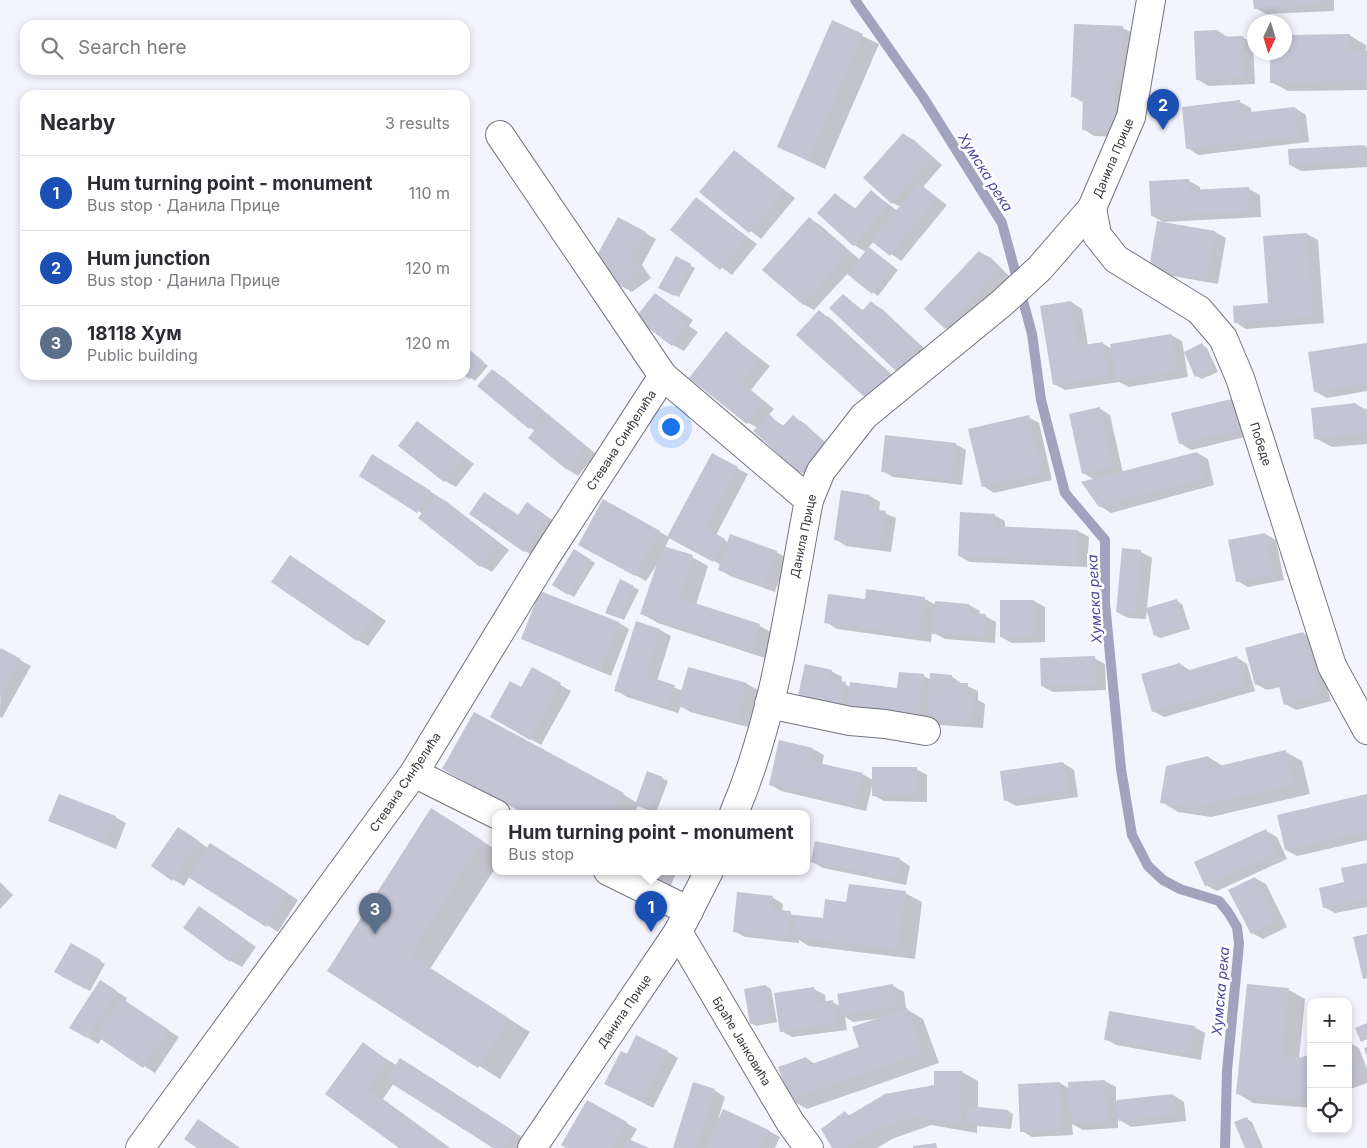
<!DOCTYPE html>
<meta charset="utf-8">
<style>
body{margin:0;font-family:Inter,sans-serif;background:#f7f7f7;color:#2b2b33}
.controls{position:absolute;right:15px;bottom:15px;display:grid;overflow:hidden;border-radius:10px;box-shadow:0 2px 8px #0003}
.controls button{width:45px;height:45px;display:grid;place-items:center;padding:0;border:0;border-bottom:1px solid #e1e1e2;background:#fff;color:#2b2b33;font:25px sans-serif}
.compass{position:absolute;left:1247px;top:15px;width:45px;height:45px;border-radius:50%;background:#fff;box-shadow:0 2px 8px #0003;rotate:184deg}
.you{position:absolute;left:670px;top:426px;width:18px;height:18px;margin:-12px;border:4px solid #fff;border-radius:50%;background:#1a73e8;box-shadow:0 0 0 8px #1a73e833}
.badge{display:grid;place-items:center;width:32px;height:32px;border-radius:50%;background:#bc5d14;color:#fff;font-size:16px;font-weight:700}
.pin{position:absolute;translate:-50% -41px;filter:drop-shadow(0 1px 2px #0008)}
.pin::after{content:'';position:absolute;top:26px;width:18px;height:15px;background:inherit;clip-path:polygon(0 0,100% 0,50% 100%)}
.popup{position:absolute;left:492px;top:810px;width:318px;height:65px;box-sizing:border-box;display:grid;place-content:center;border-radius:10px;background:#fff;filter:drop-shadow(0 1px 4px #0005);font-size:16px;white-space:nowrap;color:#7c7c81}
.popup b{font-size:19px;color:#2b2b33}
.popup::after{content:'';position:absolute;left:50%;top:100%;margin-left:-10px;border:10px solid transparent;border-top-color:#fff}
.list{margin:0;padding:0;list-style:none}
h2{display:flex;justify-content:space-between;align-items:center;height:65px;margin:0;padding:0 20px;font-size:21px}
h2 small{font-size:16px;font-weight:400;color:#7c7c81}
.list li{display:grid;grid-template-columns:32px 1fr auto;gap:15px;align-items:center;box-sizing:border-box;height:75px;padding:0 20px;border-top:1px solid #e1e1e2}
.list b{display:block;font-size:19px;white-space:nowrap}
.list p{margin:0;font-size:16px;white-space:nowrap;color:#7c7c81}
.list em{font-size:16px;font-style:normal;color:#7c7c81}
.icon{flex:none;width:28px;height:28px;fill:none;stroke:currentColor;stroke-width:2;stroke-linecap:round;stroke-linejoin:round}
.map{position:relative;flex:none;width:1367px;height:1148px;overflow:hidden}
.search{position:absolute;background:#fff;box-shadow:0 2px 8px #0003;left:20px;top:20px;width:450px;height:55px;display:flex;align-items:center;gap:12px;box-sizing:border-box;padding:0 18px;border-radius:15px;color:#7c7c81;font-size:19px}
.panel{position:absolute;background:#fff;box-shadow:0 2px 8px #0003;left:20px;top:90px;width:450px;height:290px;border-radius:15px}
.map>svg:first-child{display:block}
.shadow{fill:#0003}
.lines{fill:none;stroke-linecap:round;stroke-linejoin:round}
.stream{stroke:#a2a3bd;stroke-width:10}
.building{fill:#c3c4d4}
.minor-casing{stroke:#747482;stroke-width:30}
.minor{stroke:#fff;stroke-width:28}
.labels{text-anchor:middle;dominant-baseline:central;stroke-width:5;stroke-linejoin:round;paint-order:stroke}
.street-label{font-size:12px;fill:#38383e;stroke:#fff}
.water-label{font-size:14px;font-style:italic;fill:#4d43a1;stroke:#fff}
</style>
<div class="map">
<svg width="1367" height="1148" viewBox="0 0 1367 1148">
<rect width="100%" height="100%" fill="#f4f4fe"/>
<!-- shadow -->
<g class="shadow">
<path d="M1254,0H1334V11L1266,14L1255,8Z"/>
<path d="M833,22L879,44L825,169L779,147Z"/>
<path d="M1123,28L1134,34L1124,137L1094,136L1083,129L1084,103L1072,96Z"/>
<path d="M1218,31L1229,38L1242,37L1253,43L1255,84L1208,86L1197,79Z"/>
<path d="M1349,35L1366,45L1367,90L1288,91L1271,82L1284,52Z"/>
<path d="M1240,102L1251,108V113L1295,108L1306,115L1309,142L1198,155L1188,148Z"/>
<path d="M903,134L914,140L942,165L923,187L947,205L901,261L874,241L868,248L898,270L878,296L848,273L814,310L803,304L810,219L820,225L860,260L866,252L854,245L835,194L856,209L872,192L898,211L901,207L893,203Z"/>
<path d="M1365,146L1367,148V167L1301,171L1290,165Z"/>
<path d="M734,151L795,198L761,239L701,192Z"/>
<path d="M1189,181L1200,187V191L1249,189L1260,195L1261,217L1163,222L1152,216Z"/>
<path d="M696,199L757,244L732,275L672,230Z"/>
<path d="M619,219L656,239L642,265L651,278L632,292L621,286Z"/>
<path d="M1158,223L1215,232L1226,238L1218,284L1161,274Z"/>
<path d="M1307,234L1318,240L1324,323L1246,329L1235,322L1270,305Z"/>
<path d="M980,252L991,258L1010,277L957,334L946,328Z"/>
<path d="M676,257L695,268L679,297L660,287Z"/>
<path d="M655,294L693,320L689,326L698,332L684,351L673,345Z"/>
<path d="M843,295L864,311L871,303L882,309L929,353L907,376L896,370Z"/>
<path d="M1071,302L1082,309L1088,346L1102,343L1112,349L1171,335L1182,341L1188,377L1129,387L1119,382L1065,390L1054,384Z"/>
<path d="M819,312L830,318L901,383L880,406Z"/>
<path d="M726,333L770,366L751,390L774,409L768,416L784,426L793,417L804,423L835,451L810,478L800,472L758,428L747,422Z"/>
<path d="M1367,344V391L1327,398L1316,392Z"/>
<path d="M1202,345L1207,348L1218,372L1202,379L1196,376Z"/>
<path d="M465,346L488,366L475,381L465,374Z"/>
<path d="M492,370L503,377L596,454L578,476L567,469L535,431L530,428Z"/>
<path d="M1232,400L1243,407L1249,436L1191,450L1180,443Z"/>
<path d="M1356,404L1367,410V444L1332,447L1315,438Z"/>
<path d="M1099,408L1110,415L1123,473L1197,453L1208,459L1214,485L1111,513L1100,506L1095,480L1083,473Z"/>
<path d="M1028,417L1039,423L1052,480L994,493L983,486Z"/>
<path d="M418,422L474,464L456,487L445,481Z"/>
<path d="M955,444L966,450L962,485L893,477L882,471Z"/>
<path d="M712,455L748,474L716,535L729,543L776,552L787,558L775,592L730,576L719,569L721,565L670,537L665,548L692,557L708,566L696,605L760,626L776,635L768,659L658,623L642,614L660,560L646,581L580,544L604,501L669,537Z"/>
<path d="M383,462L447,502L509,550L492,572L481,566L423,514L360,475Z"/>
<path d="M870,496L880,502L879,511L896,518L891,552L846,546L835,539Z"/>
<path d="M538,510L558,524L535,557L525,551L519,516Z"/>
<path d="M994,515L1005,521V528L1078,531L1089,537L1087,567L970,562L959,556Z"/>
<path d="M1265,534L1276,540L1284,580L1248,587L1237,581Z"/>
<path d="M575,550L595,563L574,597L553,585Z"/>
<path d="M1123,550L1141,552L1152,558L1146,619L1128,618L1117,612Z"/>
<path d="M301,563L386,621L368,646L358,640Z"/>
<path d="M634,587L639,590L624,620L612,615Z"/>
<path d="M867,591L925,599L936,605H969L980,611L979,615L985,616L996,622L995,643L945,639L932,632L931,642L837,629L826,622L866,600Z"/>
<path d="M1001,601H1034L1045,607V642L1012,643L1001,637Z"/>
<path d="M1177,601L1182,604L1190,629L1160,638L1155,635Z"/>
<path d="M619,623L629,629L611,676L522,639Z"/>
<path d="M637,623L660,630L671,636L657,681L683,691L689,669L747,684L758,690L748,727L690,712L681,706L678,713L627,697L616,690Z"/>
<path d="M1303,633L1314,640L1331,701L1296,710L1285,704L1280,687L1267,690L1256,684Z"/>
<path d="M1,650L31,666L2,718L0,717Z"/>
<path d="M1236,657L1247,664L1255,691L1164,717L1153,711L1180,664L1191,671Z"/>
<path d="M1094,658L1105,664L1106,690L1053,692L1042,686Z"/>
<path d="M532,669L571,691L541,745L492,717L521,689Z"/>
<path d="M831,671L842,677L841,683L851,687L898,689L924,676L931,680L951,676L962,684L978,691V700L985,704L983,728L940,725L930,720L809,706Z"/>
<path d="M813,749L824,755L822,765L862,774L873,780L916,769L927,775V802L884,801L873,795L872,786L866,811L781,791L771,785Z"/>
<path d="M1286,752L1302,761L1310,794L1211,817L1178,812L1162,802L1208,757L1223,766Z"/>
<path d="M1063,763L1074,770L1078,797L1016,806L1005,800Z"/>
<path d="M648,773L668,781L656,813L638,806L634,813H524L460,778L623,794L637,803Z"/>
<path d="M1367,796V840L1297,856L1286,850Z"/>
<path d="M115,817L126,823L116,849L49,821Z"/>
<path d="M453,822L496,850V867L430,969L530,1032L500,1079L328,971Z"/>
<path d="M1266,831L1277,837L1287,859L1217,891L1206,885Z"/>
<path d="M189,835L208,848L221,851L298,900L278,932L190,876L184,886L152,866Z"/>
<path d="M899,859L910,866L906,885L823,868L812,862Z"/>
<path d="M1367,864V907L1335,913L1324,907Z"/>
<path d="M640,871H677L671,885Z"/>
<path d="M1255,878L1266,884L1287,927L1263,939L1252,933Z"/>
<path d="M0,882L13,895L0,909Z"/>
<path d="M905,893L922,902L915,959L809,946L799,940V943L745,937L734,931L772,897L783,904L782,912L797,916L824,920L847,904Z"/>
<path d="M210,914L256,947L242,967L231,961Z"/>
<path d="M71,945L105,964L90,991L56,972Z"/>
<path d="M766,986L771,989L777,1022L756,1026L751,1023Z"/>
<path d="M893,986L904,992L906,1009L923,1019L939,1063L807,1109L791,1100L806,1058L815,1064L861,1048L882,1018L853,1022L845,1017L847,1030L792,1037L781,1031L814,989L825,995L826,1003L832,1002L840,1006Z"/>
<path d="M111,988L127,998L125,1002L179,1037L155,1073L102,1038L98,1044L71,1027Z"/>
<path d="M1289,990L1305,999L1299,1059L1311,1055V1108L1253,1103L1237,1093Z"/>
<path d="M1194,1027L1205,1033L1201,1060L1116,1045L1106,1039Z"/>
<path d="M1348,1042L1359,1048L1367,1069V1083L1348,1090Z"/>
<path d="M363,1044L396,1065H411L525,1139L519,1148H495L394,1083L383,1099L450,1148H402L327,1094Z"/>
<path d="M1367,1047V1057L1364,1048Z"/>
<path d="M668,1052L678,1058L653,1108L617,1089L627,1055Z"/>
<path d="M962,1072L978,1081V1108L1008,1111L1013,1114L1011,1129L977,1126V1133L931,1125L892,1139L877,1148H834L845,1113L851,1116L936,1086Z"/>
<path d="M1105,1081L1116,1087V1101L1173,1095L1184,1102L1186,1121L1131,1127L1118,1119V1128L1083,1130L1072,1124L1073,1135L1032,1137L1022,1131L1060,1083L1070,1089Z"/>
<path d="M714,1090L725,1097L718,1119L724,1111L769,1131L780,1137L775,1148H674Z"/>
<path d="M587,1101L637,1129L630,1141L646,1148H569Z"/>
<path d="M1247,1119L1252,1122L1263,1148H1246Z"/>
</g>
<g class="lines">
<!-- stream -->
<path class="stream" d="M855,0L923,97L1002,223L1032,334L1041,400L1065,493L1105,540V603L1121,769L1132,835L1148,866L1163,880L1180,889L1219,901L1228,912L1237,927L1239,944L1227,1071L1225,1148"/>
</g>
<!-- building -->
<g class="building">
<path d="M1253,0H1323L1324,5L1254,9Z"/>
<path d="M832,20L863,34L809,161L777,147Z"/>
<path d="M1074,24L1123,26L1121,75H1116L1114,131L1082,130L1083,97H1071Z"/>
<path d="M1218,30V37L1243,36L1245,78L1196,80L1194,31Z"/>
<path d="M1350,34V51H1367V81L1270,83V52H1284V35Z"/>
<path d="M1240,100L1242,113L1295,107L1299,137L1186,149L1182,107Z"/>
<path d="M903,133L932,158L892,204L863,178Z"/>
<path d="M1365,145L1366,161L1289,165L1288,149Z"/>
<path d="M734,150L785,191L749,233L699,192Z"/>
<path d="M1189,179L1190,190L1249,187L1250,212L1151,216L1149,181Z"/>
<path d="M919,183L937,198L890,256L871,241Z"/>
<path d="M871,190L889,206L853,246L817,213L835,193L854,210Z"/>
<path d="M696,197L747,237L720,270L670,230Z"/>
<path d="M618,217L646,232L631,258L641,271L621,287L596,257Z"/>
<path d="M809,217L849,253L803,305L762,270Z"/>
<path d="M1157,221L1215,231L1207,279L1149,269Z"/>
<path d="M1307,233L1314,317L1234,323L1233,306L1268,303L1263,236Z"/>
<path d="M869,247L894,267L872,294L847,274Z"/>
<path d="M979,251L1000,270L945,329L924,309Z"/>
<path d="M676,256L691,264L674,296L658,288Z"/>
<path d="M655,293L682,313L679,318L688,325L672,346L635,318Z"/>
<path d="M843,294L862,311L871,301L919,346L896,371L829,308Z"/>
<path d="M1071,301L1078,346L1103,342L1108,376L1053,385L1040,306Z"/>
<path d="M819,310L891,376L868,400L796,335Z"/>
<path d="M726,331L760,359L741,383L764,402L747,424L689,378Z"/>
<path d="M1171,334L1177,371L1117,381L1110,344Z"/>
<path d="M1202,343L1214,369L1195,377L1184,352Z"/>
<path d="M1367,343V384L1314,392L1308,352Z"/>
<path d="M465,346L484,362L469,379L465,376Z"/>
<path d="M492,369L543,411L529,429L477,386Z"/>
<path d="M1232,399L1239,430L1179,444L1171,413Z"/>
<path d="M1356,403L1357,410L1367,409V433L1314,439L1311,408Z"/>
<path d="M1100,407L1113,467L1082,474L1069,414Z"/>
<path d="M548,414L586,447L567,470L528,438Z"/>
<path d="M769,414L782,427L793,415L825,444L799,473L753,431Z"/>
<path d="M1029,415L1042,474L982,487L968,429Z"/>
<path d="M417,421L464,457L444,482L398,446Z"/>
<path d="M885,435L956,443L952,480L881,472Z"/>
<path d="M1197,452L1204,479L1099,507L1081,482Z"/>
<path d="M712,453L738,467L706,528L725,539L713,562L667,537Z"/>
<path d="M372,454L431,491L417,513L359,476Z"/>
<path d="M841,490L870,495L868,508L886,511L880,547L834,540Z"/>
<path d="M484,492L518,515L527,502L547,517L524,552L469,514Z"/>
<path d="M436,495L499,543L480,567L418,518Z"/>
<path d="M603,499L660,531L635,576L578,545Z"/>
<path d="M960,512L995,514L994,526L1078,530L1077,562L958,556Z"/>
<path d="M1265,533L1273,575L1236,582L1228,540Z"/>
<path d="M730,534L777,551L764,587L718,570Z"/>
<path d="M663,546L693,555L679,598L760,624L752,651L640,614Z"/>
<path d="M1122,548L1141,550L1136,614L1116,612Z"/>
<path d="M574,549L591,560L568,595L552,585Z"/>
<path d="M290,555L376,614L357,641L271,582Z"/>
<path d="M620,579L634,586L619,618L605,613Z"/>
<path d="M866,589L925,597L920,636L824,623L828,594L865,599Z"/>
<path d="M540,591L619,622L600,671L521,639Z"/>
<path d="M1177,599L1185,627L1154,636L1146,608Z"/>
<path d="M1000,600H1034L1035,637H1000Z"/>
<path d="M935,601L969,604V613L986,614L984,637L932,634Z"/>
<path d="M636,621L660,629L646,676L675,685L667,707L614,691Z"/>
<path d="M1303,632L1321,695L1284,705L1277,679L1255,685L1245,648Z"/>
<path d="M1,648L21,659L0,697V650Z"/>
<path d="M1095,656V685L1041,686L1040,658Z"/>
<path d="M1237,656L1245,685L1152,712L1141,674L1180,663L1183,672Z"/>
<path d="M805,664L832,670L829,679L846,682L840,709L797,700Z"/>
<path d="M532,667L561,683L530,740L490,717L510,681L521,687Z"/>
<path d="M688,667L747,683L737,722L677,706Z"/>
<path d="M899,672L924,674L919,718L847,710L850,682L897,688Z"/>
<path d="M930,673L952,675V683H968L967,696H974L972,722L927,720Z"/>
<path d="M474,712L624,793L613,813H523L442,769Z"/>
<path d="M779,740L813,748L810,761L863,773L855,805L769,785Z"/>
<path d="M1286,750L1294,785L1193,808L1160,803L1166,766L1208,756L1211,768Z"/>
<path d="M1063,762L1068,791L1004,801L1000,771Z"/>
<rect x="872" y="767" width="45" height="29"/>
<path d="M647,771L663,777L651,811L635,805Z"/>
<path d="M59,794L116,816L105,843L48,821Z"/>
<path d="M1367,794V832L1285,850L1277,815Z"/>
<path d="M431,808L483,841L410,955L510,1019L478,1068L327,971Z"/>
<path d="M178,827L199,841L172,881L151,866Z"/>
<path d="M1266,829L1277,853L1205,886L1194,862Z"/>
<path d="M815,841L900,858L896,879L811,862Z"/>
<path d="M210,843L288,893L266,927L188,877Z"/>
<path d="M1367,863V899L1323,908L1319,888L1344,882L1341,868Z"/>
<path d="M639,871H664L659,880Z"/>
<path d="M1255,877L1277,921L1251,934L1228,890Z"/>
<path d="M849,884L906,891L898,950L792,937L795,915L823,918L825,899L846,902Z"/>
<path d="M737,892L773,896L771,909L791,911L788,938L733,932Z"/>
<path d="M199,906L246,940L230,962L183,928Z"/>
<path d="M1367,934V978L1363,979L1353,937Z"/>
<path d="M71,943L101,960L85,989L54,972Z"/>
<path d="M100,980L117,991L87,1038L69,1028Z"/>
<path d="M893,984L896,1006L841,1016L837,994Z"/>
<path d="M1247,984L1289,988L1282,1057L1299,1058L1311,1054V1094L1295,1100L1236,1094Z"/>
<path d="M766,985L772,1019L750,1024L744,989Z"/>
<path d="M814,987L817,1003L833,1000L836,1024L780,1032L774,993Z"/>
<path d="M121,998L169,1030L143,1068L95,1035Z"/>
<path d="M907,1008L923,1053L790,1100L778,1067L806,1057L809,1065L859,1047L852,1027Z"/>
<path d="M1109,1011L1195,1026L1190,1054L1104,1040Z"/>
<path d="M1367,1023V1039L1361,1042L1355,1028Z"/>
<path d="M636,1035L668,1051L642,1102L604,1084L621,1051L627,1054Z"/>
<path d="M1348,1041L1361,1076L1348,1080Z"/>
<path d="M363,1042L388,1061L367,1089L446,1146L445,1148H399L325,1094Z"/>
<path d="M400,1058L515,1132L504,1148H493L386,1080Z"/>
<path d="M934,1071H962L961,1124L914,1117L876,1130L846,1148H832L821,1129L845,1111L848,1116L885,1094L934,1085Z"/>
<path d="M1105,1080L1108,1122L1071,1124L1068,1082Z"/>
<path d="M693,1082L715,1089L697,1148H673Z"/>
<path d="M1060,1082L1062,1130L1020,1132L1018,1084Z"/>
<path d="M1173,1094L1176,1115L1119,1121L1117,1100Z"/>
<path d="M587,1100L627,1122L612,1148H566L561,1145Z"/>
<path d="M968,1106L1008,1110L1006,1127L966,1123Z"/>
<path d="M723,1109L769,1130L761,1148H706Z"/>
<path d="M1247,1117L1260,1148H1245L1234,1122Z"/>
<path d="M198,1119L240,1148H197L184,1139Z"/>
<path d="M626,1138L649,1148H622Z"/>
<path d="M936,1143L937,1148H913V1146Z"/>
</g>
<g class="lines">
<!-- minor casing -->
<g class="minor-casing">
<g id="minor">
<path d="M500,135L663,376L809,500"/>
<path d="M1092,208L1097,235L1116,259L1199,310L1223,338L1240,378L1332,666L1367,730"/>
<path d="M769,704L850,721L885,724L926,731"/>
<path d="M414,773L496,814"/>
<path d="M734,813C776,715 789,604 809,500L821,471L864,416L1002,303L1040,268L1092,208L1131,117L1151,0"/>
<path d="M608,871L689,911"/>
<path d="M678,932L790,1122L809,1148"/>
<path d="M140,1148L414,773L545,558L663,376"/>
<path d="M532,1148L678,932L709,871"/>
</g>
</g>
<!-- minor -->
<use href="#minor" class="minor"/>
</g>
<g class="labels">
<!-- street labels -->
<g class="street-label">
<text transform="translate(1113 158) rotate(-67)">Данила Прице</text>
<text transform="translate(621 440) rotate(-57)">Стевана Синђелића</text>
<text transform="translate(1261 444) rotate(72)">Победе</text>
<text transform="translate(803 536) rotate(-78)">Данила Прице</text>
<text transform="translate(405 782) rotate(-56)">Стевана Синђелића</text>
<text transform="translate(624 1011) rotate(-56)">Данила Прице</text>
<text transform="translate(742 1041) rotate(59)">Браће Јанковића</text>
</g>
<!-- water labels -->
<g class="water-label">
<text transform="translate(986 172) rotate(58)">Хумска река</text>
<text transform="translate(1094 599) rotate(-93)">Хумска река</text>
<text transform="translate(1220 991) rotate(-85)">Хумска река</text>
</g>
</g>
</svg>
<div class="controls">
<button>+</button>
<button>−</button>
<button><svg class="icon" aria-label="locate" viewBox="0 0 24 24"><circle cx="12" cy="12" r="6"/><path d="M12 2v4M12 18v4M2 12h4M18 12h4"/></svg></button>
</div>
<svg class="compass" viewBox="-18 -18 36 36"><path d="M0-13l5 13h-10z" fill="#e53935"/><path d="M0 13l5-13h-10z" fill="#7c7c81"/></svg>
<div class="you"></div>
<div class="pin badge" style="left:651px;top:932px;background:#1a4fb4">1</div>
<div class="popup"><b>Hum turning point - monument</b>Bus stop</div>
<div class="pin badge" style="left:1163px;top:130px;background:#1a4fb4">2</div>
<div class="pin badge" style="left:375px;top:934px;background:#5c6f8a">3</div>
<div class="search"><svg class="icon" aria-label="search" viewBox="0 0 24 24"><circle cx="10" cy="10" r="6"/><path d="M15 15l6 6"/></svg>Search here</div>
<section class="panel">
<h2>Nearby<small>3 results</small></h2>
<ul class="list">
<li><span class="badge" style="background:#1a4fb4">1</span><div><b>Hum turning point - monument</b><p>Bus stop · Данила Прице</p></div><em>110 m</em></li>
<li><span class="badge" style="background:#1a4fb4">2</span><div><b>Hum junction</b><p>Bus stop · Данила Прице</p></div><em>120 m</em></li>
<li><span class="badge" style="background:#5c6f8a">3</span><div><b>18118 Хум</b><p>Public building</p></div><em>120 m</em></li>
</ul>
</section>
</div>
